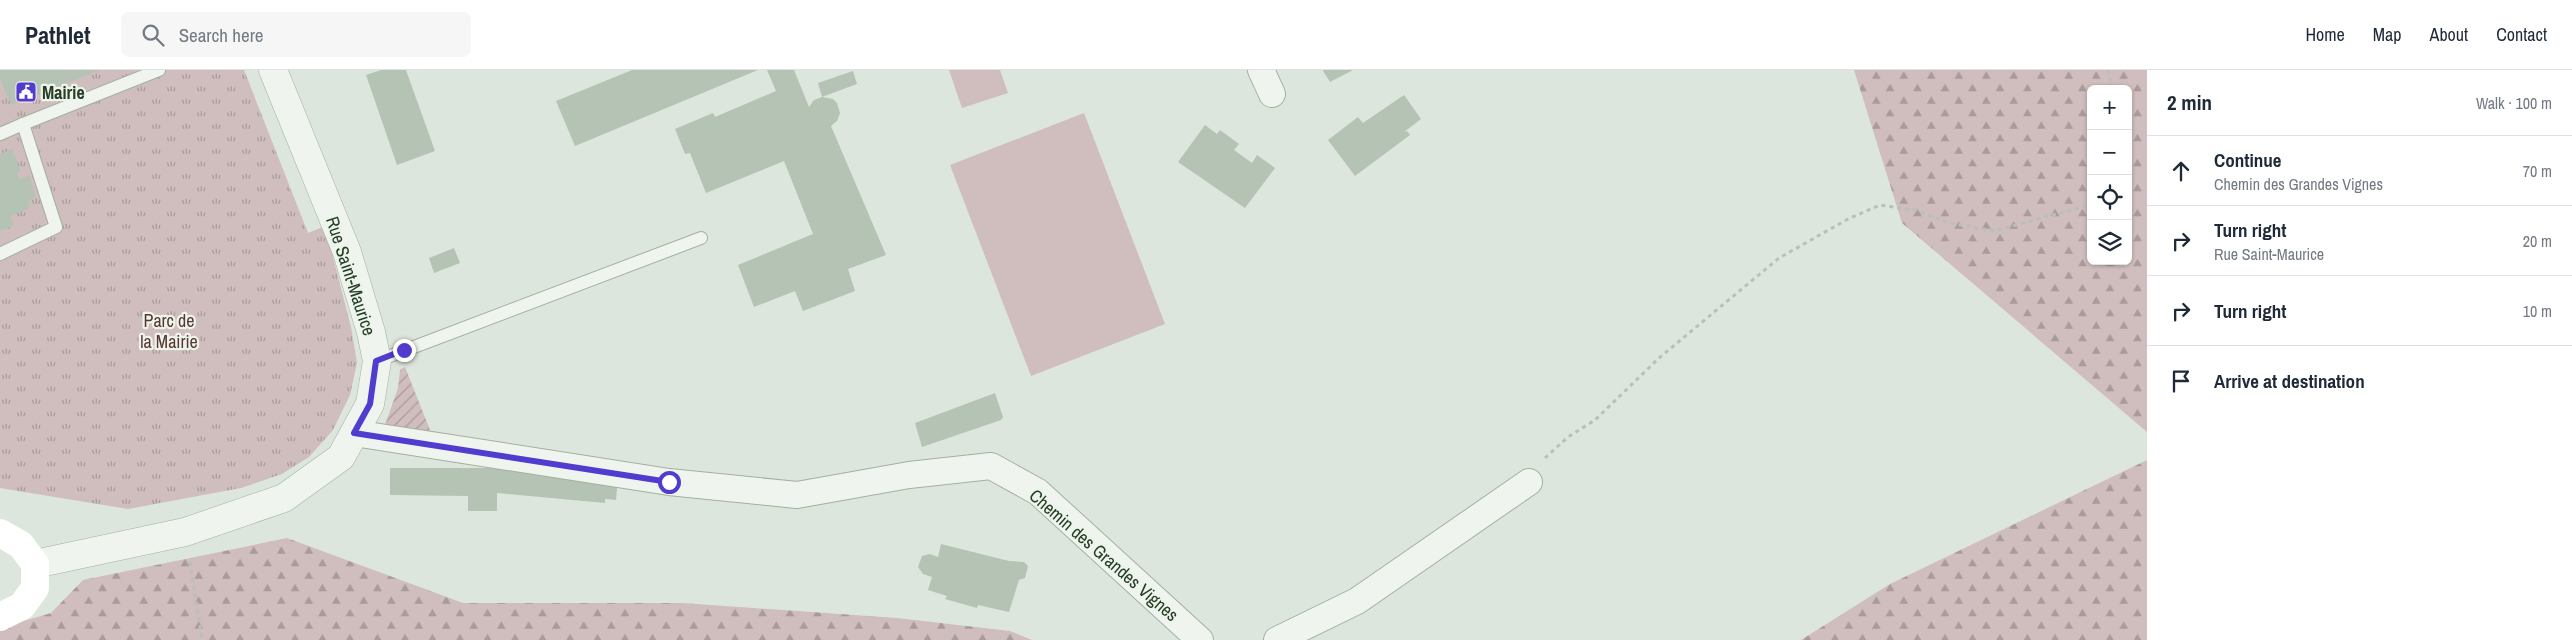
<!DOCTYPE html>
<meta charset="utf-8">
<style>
body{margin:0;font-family:"Archivo Narrow",sans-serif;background:#f6f6f7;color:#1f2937}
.controls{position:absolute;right:15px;top:15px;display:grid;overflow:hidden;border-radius:8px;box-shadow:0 1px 4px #0004}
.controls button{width:45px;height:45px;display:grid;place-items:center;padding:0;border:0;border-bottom:1px solid #e0e1e3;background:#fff;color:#1f2937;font:25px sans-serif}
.stop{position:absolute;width:15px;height:15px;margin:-11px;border:4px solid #523cd0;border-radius:50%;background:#fff}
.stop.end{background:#523cd0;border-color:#fff;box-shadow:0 1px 5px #0008}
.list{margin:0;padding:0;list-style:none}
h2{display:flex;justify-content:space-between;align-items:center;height:65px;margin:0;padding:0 20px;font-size:21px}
h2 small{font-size:16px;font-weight:400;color:#747a83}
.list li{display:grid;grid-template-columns:32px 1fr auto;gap:15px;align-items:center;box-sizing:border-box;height:70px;padding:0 20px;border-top:1px solid #e0e1e3}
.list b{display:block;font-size:19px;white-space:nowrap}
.list p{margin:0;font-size:16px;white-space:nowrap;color:#747a83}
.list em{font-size:16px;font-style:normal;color:#747a83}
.icon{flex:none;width:28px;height:28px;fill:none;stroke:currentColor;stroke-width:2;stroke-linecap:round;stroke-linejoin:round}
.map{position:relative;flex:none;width:2147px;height:570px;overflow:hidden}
header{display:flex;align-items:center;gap:30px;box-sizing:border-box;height:70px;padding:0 25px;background:#fff;border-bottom:1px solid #e0e1e3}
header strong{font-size:24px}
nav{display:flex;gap:28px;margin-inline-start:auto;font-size:18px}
.search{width:350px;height:45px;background:#f6f6f7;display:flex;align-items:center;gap:12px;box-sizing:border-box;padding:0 18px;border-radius:8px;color:#747a83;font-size:19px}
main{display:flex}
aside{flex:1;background:#fff}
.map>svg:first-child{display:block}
.grass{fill:url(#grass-tufts)}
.forest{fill:url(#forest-firs);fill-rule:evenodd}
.garden{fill:url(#garden-furrows)}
.pitch{fill:#d0bdbd}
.building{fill:#b4c3b3}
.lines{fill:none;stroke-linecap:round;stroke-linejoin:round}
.service-casing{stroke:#a3b0a1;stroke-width:14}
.minor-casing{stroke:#a3b0a1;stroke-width:28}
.tertiary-casing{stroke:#a3b0a1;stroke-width:29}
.path{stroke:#b7c1b6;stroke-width:3;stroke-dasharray:4 4;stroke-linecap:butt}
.service{stroke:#eff5ee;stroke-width:12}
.minor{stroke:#eff5ee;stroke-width:26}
.tertiary{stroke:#eff5ee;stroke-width:28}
.secondary{stroke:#fff;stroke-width:28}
.route{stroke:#523cd0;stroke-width:6}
.labels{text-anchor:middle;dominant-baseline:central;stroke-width:4.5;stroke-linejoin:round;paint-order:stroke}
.poi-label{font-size:18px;font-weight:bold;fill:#273d25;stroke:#ecf4eb;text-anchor:start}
.street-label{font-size:18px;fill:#273d25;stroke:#ecf4eb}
.park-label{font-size:18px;fill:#593632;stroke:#ecf4eb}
</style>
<header>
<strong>Pathlet</strong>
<div class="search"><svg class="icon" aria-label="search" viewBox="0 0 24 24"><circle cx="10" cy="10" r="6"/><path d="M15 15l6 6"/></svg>Search here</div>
<nav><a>Home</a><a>Map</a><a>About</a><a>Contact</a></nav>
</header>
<main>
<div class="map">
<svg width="2147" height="570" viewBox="0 0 2147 570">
<defs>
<pattern id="grass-tufts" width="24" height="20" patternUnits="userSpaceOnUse" patternTransform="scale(1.25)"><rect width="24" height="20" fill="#d0bdbd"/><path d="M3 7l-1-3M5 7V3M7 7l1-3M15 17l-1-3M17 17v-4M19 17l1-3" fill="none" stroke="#a99b99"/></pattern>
<pattern id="forest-firs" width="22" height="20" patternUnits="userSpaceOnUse" patternTransform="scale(1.25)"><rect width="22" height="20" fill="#d0bdbd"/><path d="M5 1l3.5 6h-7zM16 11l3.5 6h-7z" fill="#a99b99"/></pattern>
<pattern id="garden-furrows" width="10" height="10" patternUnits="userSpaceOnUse" patternTransform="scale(1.25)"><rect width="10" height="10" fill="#d0bdbd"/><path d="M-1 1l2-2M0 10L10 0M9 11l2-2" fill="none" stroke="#a99b99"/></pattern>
</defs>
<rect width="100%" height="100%" fill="#dde6dc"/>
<!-- grass -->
<path class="grass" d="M0,0H244L308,163L325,156L351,257L357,293L350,325L333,360L309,387L282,404L241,418L128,439L0,418Z"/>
<!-- forest -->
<g class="forest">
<path d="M1854,0H2147V362L1902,153ZM2091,19H2128V191H2091Z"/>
<path d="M2147,390V570H1801L1890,514Z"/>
<path d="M287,468L463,533H682L897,548L1010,561L1032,570H0V558L51,543L83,510Z"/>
</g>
<!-- garden -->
<path class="garden" d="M405,297L432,365L384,358L398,318L400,300Z"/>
<!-- pitch -->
<g class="pitch">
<path d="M949,0H1000L1008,23L962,38Z"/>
<path d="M1084,43L1165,254L1031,306L950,95Z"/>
</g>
<!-- building -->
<g class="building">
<path d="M0,0H100L11,35L0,8Z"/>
<path d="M381,0H406L435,81L397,95L366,5Z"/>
<path d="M632,0H758L575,76L556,31Z"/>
<path d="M767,0H794L809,37L814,30L822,27L833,29L837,33L840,43L837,51L831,56L886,185L848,199L855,221L803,241L795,221L754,237L738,195L813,164L784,91L706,123L690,83L685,84L675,59L713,43L715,47L776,21Z"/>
<path d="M1353,0L1330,12L1323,1L1324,0Z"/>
<path d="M853,1L857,14L822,27L818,13Z"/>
<path d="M1404,25L1421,49L1404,62L1407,61L1410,65L1355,106L1328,70L1358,47L1363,53Z"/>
<path d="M1205,55L1217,64L1220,60L1239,74L1234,80L1252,93L1257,85L1275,98L1245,138L1178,92Z"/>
<path d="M12,79L21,102L17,103L19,109L29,106L36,127L28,131L30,138L10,146L14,156L0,161V84Z"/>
<path d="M454,178L460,193L434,203L429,188Z"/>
<path d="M995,323L1003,347L1001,350L922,377L915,353Z"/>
<path d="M390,398H502L618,407L616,430L605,429V433L497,423V441H468V426L390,425Z"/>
<path d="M941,474L1009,491L1024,492L1028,496L1025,508L1019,510L1009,542L978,535L977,538L945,529L947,526L928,520L932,507L923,504L918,497L922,486L930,484L938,487Z"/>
</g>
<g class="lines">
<!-- service casing -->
<g class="service-casing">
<g id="service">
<path d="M23,54L159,0"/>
<path d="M0,64L23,54L56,157L0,184"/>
<path d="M377,291L701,168"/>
</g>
</g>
<!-- minor casing -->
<g class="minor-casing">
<g id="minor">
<path d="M1261,0L1272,24"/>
<path d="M354,363L669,412L797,425L909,405L991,396L1038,422L1200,570"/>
<path d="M1277,570L1357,531L1529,412"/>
</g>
</g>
<!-- tertiary casing -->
<g class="tertiary-casing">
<path id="tertiary" d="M35,494L185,462L284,428L341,387L370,334L377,291L371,262L347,182L273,0"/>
</g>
<!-- path -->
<g class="path">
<path d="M2108,0L2113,19"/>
<path d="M1545,388L1568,367L1595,350L1659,288L1779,188L1848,149L1880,135L1915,140L1949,153L1994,161L2086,136L2091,131"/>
<path d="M190,492L202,570"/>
</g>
<!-- service -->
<use href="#service" class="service"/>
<!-- minor -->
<use href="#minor" class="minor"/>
<!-- tertiary -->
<use href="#tertiary" class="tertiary"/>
<!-- secondary -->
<path class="secondary" d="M0,463L21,475L35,494V518L22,536L0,547"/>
</g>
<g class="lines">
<!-- route -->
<path class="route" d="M404,280L376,291L370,334L354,363L669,412"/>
</g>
<!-- icons -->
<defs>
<g id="civic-square" transform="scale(1.125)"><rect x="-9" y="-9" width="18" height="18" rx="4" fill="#523cd0" stroke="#ecf4eb"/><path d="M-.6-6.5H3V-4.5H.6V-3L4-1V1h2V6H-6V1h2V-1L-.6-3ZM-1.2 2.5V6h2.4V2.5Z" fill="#fff"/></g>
</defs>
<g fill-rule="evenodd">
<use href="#civic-square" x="26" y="22"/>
</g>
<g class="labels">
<!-- poi labels -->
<g class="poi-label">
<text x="42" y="22">Mairie</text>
</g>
<!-- street labels -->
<g class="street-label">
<text transform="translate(351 206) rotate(72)">Rue Saint-Maurice</text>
<text transform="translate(1104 485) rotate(41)">Chemin des Grandes Vignes</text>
</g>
<!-- park labels -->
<g class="park-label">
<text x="169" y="250">Parc de<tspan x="169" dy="21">la Mairie</tspan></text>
</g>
</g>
</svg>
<div class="controls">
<button>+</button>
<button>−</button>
<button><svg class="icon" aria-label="locate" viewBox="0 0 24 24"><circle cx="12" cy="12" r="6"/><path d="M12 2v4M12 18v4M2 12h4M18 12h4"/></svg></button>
<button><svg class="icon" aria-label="layers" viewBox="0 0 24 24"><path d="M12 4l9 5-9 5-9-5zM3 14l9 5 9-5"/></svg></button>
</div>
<div class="stop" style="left:669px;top:412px"></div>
<div class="stop end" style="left:404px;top:280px"></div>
</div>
<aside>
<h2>2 min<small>Walk · 100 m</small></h2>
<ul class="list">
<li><svg class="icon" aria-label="ahead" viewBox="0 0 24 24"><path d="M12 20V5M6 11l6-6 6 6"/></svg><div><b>Continue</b><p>Chemin des Grandes Vignes</p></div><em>70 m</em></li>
<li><svg class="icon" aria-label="right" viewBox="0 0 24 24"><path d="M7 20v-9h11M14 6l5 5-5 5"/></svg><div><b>Turn right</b><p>Rue Saint-Maurice</p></div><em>20 m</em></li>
<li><svg class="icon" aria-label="right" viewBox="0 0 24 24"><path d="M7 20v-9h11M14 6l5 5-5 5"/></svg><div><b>Turn right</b></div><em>10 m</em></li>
<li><svg class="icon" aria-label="arrive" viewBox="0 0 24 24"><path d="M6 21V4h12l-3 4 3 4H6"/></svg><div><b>Arrive at destination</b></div></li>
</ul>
</aside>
</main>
